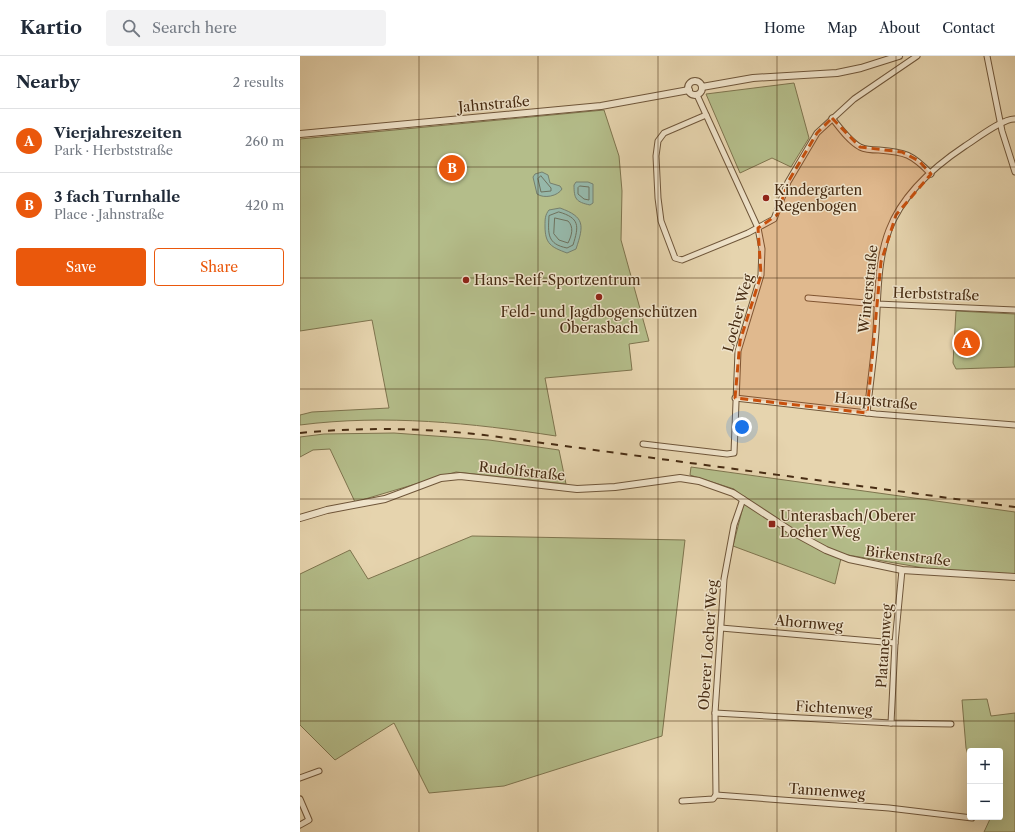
<!DOCTYPE html>
<meta charset="utf-8">
<style>
body{margin:0;font-family:"Libre Caslon Text",serif;background:#f2f2f3;color:#1f2937}
.controls{position:absolute;right:12px;bottom:12px;display:grid;overflow:hidden;border-radius:4px;box-shadow:0 4px 16px #0002}
.controls button{width:36px;height:36px;display:grid;place-items:center;padding:0;border:0;border-bottom:1px solid #e0e1e3;background:#fff;color:#1f2937;font:20px sans-serif}
.you{position:absolute;left:442px;top:371px;width:14px;height:14px;margin:-10px;border:3px solid #fff;border-radius:50%;background:#1a73e8;box-shadow:0 0 0 6px #1a73e833}
.badge{display:grid;place-items:center;width:26px;height:26px;border-radius:50%;background:#ea580c;color:#fff;font-size:13px;font-weight:700}
.pin{position:absolute;translate:-50% -50%;border:2px solid #fff;box-shadow:0 1px 4px #0006}
.list{margin:0;padding:0;list-style:none}
h2{display:flex;justify-content:space-between;align-items:center;height:52px;margin:0;padding:0 16px;font-size:17px}
h2 small{font-size:13px;font-weight:400;color:#747a83}
.list li{display:grid;grid-template-columns:26px 1fr auto;gap:12px;align-items:center;box-sizing:border-box;height:64px;padding:0 16px;border-top:1px solid #e0e1e3}
.list b{display:block;font-size:15px;white-space:nowrap}
.list p{margin:0;font-size:13px;white-space:nowrap;color:#747a83}
.list em{font-size:13px;font-style:normal;color:#747a83}
.actions{display:flex;gap:8px;padding:12px 16px}
.actions a{flex:1;padding:9px 0;border:1px solid #ea580c;border-radius:4px;text-align:center;font-size:14px;color:#ea580c}
.actions .main{background:#ea580c;color:#fff}
.icon{flex:none;width:22px;height:22px;fill:none;stroke:currentColor;stroke-width:2;stroke-linecap:round;stroke-linejoin:round}
.map{position:relative;flex:none;width:715px;height:776px;overflow:hidden}
header{display:flex;align-items:center;gap:24px;box-sizing:border-box;height:56px;padding:0 20px;background:#fff;border-bottom:1px solid #e0e1e3}
header strong{font-size:19px}
nav{display:flex;gap:22px;margin-inline-start:auto;font-size:14px}
.search{width:280px;height:36px;background:#f2f2f3;display:flex;align-items:center;gap:10px;box-sizing:border-box;padding:0 14px;border-radius:4px;color:#747a83;font-size:15px}
main{display:flex}
aside{flex:1;background:#fff}
.map>svg:first-child{display:block}
.green{fill:#b4bd8a;stroke:#7e744e}
.water{fill:#96b8aa;stroke:#76806e}
.lines{fill:none;stroke-linecap:round;stroke-linejoin:round}
.shore{stroke:#6e725e;stroke-width:1}
.minor-casing{stroke:#6f563a;stroke-width:7}
.tertiary-casing{stroke:#6f563a;stroke-width:8}
.minor{stroke:#efe3ca;stroke-width:5}
.tertiary{stroke:#efe3ca;stroke-width:6}
.rail{stroke:#472c13;stroke-width:2;stroke-dasharray:7 7;stroke-linecap:butt}
.marked{fill:#c8500d;fill-opacity:0.2;stroke:#c8500d;stroke-width:3;stroke-dasharray:8 5;stroke-linejoin:round}
.grid{fill:none;stroke:#472c13;stroke-width:1;stroke-opacity:0.55}
.poi-dot{fill:#8f2418;stroke:#efe3ca;stroke-width:1.5}
.labels{text-anchor:middle;dominant-baseline:central;stroke-width:3;stroke-linejoin:round;paint-order:stroke}
.street-label{font-size:14px;fill:#472c13;stroke:#efe3ca}
.poi-label{font-size:14px;fill:#472c13;stroke:#efe3ca;text-anchor:start}
</style>
<header>
<strong>Kartio</strong>
<div class="search"><svg class="icon" aria-label="search" viewBox="0 0 24 24"><circle cx="10" cy="10" r="6"/><path d="M15 15l6 6"/></svg>Search here</div>
<nav><a>Home</a><a>Map</a><a>About</a><a>Contact</a></nav>
</header>
<main>
<aside>
<h2>Nearby<small>2 results</small></h2>
<ul class="list">
<li><span class="badge">A</span><div><b>Vierjahreszeiten</b><p>Park · Herbststraße</p></div><em>260 m</em></li>
<li><span class="badge">B</span><div><b>3 fach Turnhalle</b><p>Place · Jahnstraße</p></div><em>420 m</em></li>
</ul>
<div class="actions"><a class="main">Save</a><a>Share</a></div>
</aside>
<div class="map">
<svg width="715" height="776" viewBox="0 0 715 776">
<rect width="100%" height="100%" fill="#e6d4ae"/>
<filter id="stains"><feTurbulence type="fractalNoise" baseFrequency=".005" numOctaves="4"/><feColorMatrix values="0 0 0 0 .2 0 0 0 0 .09 0 0 0 0 .02 0 0 0 .5 -.17"/></filter>
<radialGradient id="worn" r=".72"><stop offset=".6" stop-color="#630" stop-opacity="0"/><stop offset="1" stop-color="#630" stop-opacity=".3"/></radialGradient>
<!-- green -->
<g class="green">
<path d="M494,27L509,82L491,111L472,102L440,117L406,38Z"/>
<path d="M304,54L319,100L322,135L321,184L349,285L329,288L332,314L245,322L256,380C172,367 85,358 0,369V359L12,356L89,352L72,264L0,275V83Z"/>
<path d="M656,255L715,258V311L656,313L653,307Z"/>
<path d="M94,377L189,384L259,394L266,428L156,416L55,446L30,393L13,394L0,401V381L24,378Z"/>
<path d="M391,411L715,456V521L630,513L542,498L535,528L433,490L445,443L434,433L390,419Z"/>
<path d="M172,480L385,484L362,680L204,730L129,737L94,667L35,704L0,669V518L50,494L68,523Z"/>
<path d="M687,643L691,660L715,657V776H684L690,763L689,761H700V695H670V706L666,692L662,644Z"/>
</g>
<!-- water -->
<g class="water">
<path d="M242,116L248,119L250,127L260,130L262,133C258,140 244,143 237,138L233,121L235,118Z"/>
<path d="M276,126H288L293,128V147L290,149C276,146 274,143 274,129Z"/>
<path d="M260,152C285,161 284,169 276,193L267,197C251,191 245,188 245,170C245,163 245,159 249,154Z"/>
</g>
<g class="lines">
<!-- shore -->
<g class="shore">
<path d="M241,120L251,132V135L241,136L238,123Z"/>
<path d="M280,130L289,131V144L284,143L278,138V132Z"/>
<path d="M259,156C280,162 279,170 273,189L267,192C247,188 248,178 249,160Z"/>
<path d="M255,162L268,165C274,171 272,179 268,187L259,184L254,178Z"/>
</g>
<!-- minor casing -->
<g class="minor-casing">
<g id="minor">
<path d="M687,0L702,75L715,116"/>
<path d="M406,59L364,77L358,85L356,100L358,142L361,165L375,202L382,204L448,177L474,163L488,126L517,77L554,43L617,0"/>
<path d="M532,62C540,72 549,85 560,91C566,94 573,94 579,94C605,96 612,98 631,118"/>
<path d="M508,242L577,248L715,254"/>
<path d="M435,342L576,358L715,369"/>
<path d="M567,357C570,329 574,302 576,275C578,242 577,205 589,174C602,139 635,110 665,90C676,83 703,62 715,63"/>
<path d="M343,388L427,398L434,397L438,295L461,219L462,193L458,172L397,39"/>
<path d="M421,572L595,587"/>
<path d="M415,657L591,667L651,668"/>
<path d="M591,667L595,587L602,514"/>
<path d="M0,722L19,715"/>
<path d="M416,739L415,657L424,523L434,469L443,443"/>
<path d="M0,743L9,764L0,769"/>
<path d="M382,745L413,743L416,739L589,752L672,762"/>
</g>
</g>
<!-- tertiary casing -->
<g class="tertiary-casing">
<g id="tertiary">
<circle cx="395" cy="32" r="7"/>
<path d="M402,31L453,22L537,17L561,12L599,0"/>
<path d="M0,78L301,50L389,34"/>
<path d="M0,462L27,454L85,443L141,422L160,420L277,433L315,431L380,422L399,425L433,437L491,475L526,494L549,503L602,514L715,521"/>
</g>
</g>
<!-- minor -->
<use href="#minor" class="minor"/>
<!-- tertiary -->
<use href="#tertiary" class="tertiary"/>
<!-- rail -->
<path class="rail" d="M0,377C62,371 123,372 184,379L715,451"/>
</g>
<!-- marked area -->
<path class="marked" d="M532,62L560,91L602,96L619,105L631,118L596,159L581,206L567,357L435,342L440,285L461,219L458,172L477,159L488,126L517,77Z"/>
<!-- grid -->
<path class="grid" d="M119,0V776M238,0V776M358,0V776M477,0V776M596,0V776M0,111H715M0,222H715M0,333H715M0,443H715M0,554H715M0,665H715"/>
<!-- markers -->
<g class="poi-dot">
<circle cx="466" cy="142" r="4"/>
<circle cx="166" cy="224" r="4"/>
<circle cx="299" cy="241" r="4"/>
<rect x="468" y="464" width="8" height="8" rx="2"/>
</g>
<g class="labels">
<!-- street labels -->
<g class="street-label">
<text transform="translate(194 48) rotate(-5)">Jahnstraße</text>
<text transform="translate(568 233) rotate(-84)">Winterstraße</text>
<text transform="translate(636 238) rotate(2)">Herbststraße</text>
<text transform="translate(438 257) rotate(-75)">Locher Weg</text>
<text transform="translate(576 345) rotate(5)">Hauptstraße</text>
<text transform="translate(222 415) rotate(6)">Rudolfstraße</text>
<text transform="translate(608 500) rotate(7)">Birkenstraße</text>
<text transform="translate(509 567) rotate(5)">Ahornweg</text>
<text transform="translate(408 589) rotate(-86)">Oberer Locher Weg</text>
<text transform="translate(584 590) rotate(-86)">Platanenweg</text>
<text transform="translate(534 652) rotate(3)">Fichtenweg</text>
<text transform="translate(527 735) rotate(4)">Tannenweg</text>
</g>
<!-- poi labels -->
<g class="poi-label">
<text x="474" y="134">Kindergarten<tspan x="474" dy="16">Regenbogen</tspan></text>
<text x="174" y="224">Hans-Reif-Sportzentrum</text>
<text x="299" y="256" text-anchor="middle">Feld- und Jagdbogenschützen<tspan x="299" dy="16">Oberasbach</tspan></text>
<text x="480" y="460">Unterasbach/Oberer<tspan x="480" dy="16">Locher Weg</tspan></text>
</g>
</g>
<rect width="100%" height="100%" filter="url(#stains)"/>
<rect width="100%" height="100%" fill="url(#worn)"/>
</svg>
<div class="controls">
<button>+</button>
<button>−</button>
</div>
<div class="you"></div>
<div class="pin badge" style="left:667px;top:287px">A</div>
<div class="pin badge" style="left:152px;top:112px">B</div>
</div>
</main>
